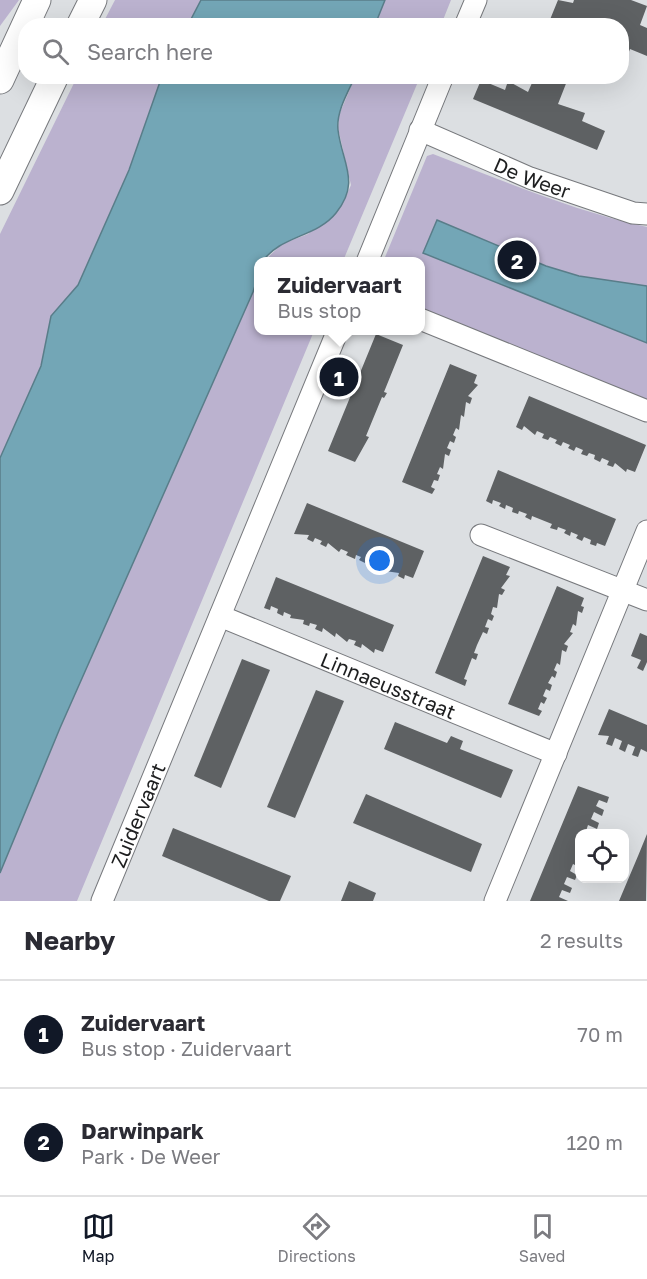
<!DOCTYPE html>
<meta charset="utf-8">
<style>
body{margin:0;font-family:"Golos Text",sans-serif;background:#f2f2f3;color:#2b2b33}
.controls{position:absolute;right:18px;bottom:18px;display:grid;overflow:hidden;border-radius:12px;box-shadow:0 6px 24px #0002}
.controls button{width:54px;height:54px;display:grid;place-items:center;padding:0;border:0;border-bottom:2px solid #e1e1e2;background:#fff;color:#2b2b33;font:30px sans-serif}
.you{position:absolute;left:380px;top:561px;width:21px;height:21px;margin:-15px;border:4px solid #fff;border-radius:50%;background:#1a73e8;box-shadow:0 0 0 9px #1a73e833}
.badge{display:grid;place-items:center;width:39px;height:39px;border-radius:50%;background:#111827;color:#fff;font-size:20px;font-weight:700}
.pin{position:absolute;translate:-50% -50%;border:3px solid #fff;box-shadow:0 2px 6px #0006}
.popup{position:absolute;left:254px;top:257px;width:171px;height:78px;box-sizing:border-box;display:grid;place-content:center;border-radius:12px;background:#fff;filter:drop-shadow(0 2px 4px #0005);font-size:20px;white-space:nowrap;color:#7c7c81}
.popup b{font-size:22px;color:#2b2b33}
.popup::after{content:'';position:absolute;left:50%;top:100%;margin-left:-12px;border:12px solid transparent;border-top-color:#fff}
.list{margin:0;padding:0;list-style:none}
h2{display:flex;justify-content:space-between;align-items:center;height:78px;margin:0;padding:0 24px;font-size:26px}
h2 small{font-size:20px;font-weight:400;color:#7c7c81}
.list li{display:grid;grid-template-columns:39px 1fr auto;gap:18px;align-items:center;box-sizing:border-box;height:108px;padding:0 24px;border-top:2px solid #e1e1e2}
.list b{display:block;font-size:22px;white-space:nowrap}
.list p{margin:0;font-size:20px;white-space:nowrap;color:#7c7c81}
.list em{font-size:20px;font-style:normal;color:#7c7c81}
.icon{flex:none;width:33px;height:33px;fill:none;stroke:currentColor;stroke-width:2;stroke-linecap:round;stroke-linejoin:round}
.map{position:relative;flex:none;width:647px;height:901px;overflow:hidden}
.search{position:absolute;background:#fff;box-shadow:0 6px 24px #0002;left:18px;right:18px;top:18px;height:66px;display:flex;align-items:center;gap:15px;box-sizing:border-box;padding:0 21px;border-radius:24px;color:#7c7c81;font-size:22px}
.sheet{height:294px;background:#fff}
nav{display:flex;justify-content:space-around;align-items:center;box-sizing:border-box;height:84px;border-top:2px solid #e1e1e2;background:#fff;font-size:16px;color:#7c7c81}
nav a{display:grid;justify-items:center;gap:3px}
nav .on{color:#111827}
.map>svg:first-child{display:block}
.green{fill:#bbb2cf}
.water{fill:#73a6b6;stroke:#597d89;stroke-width:1.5}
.building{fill:#5e6163}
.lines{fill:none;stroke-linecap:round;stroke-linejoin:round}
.minor-casing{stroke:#77797d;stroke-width:23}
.major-casing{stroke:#77797d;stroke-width:29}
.minor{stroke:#fff;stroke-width:21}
.major{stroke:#fff;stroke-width:27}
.labels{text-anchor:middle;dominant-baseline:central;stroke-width:6;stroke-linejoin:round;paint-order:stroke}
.street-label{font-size:20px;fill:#1d1e1f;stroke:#e9ecef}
</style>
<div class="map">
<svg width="647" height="901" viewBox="0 0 647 901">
<rect width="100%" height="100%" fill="#dcdfe2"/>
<!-- green -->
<g class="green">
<path d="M0,0H19L0,26Z"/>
<path d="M115,0H201L188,25H102Z"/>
<path d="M385,0H451L441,25L375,26Z"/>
<path d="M77,77H162L129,170L78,285L51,316L41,366L0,458V234Z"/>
<path d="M355,77H420L343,261L263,262L282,244L308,234L344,201L351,185L338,128L339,115Z"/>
<path d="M433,154C504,181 573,211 647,227V403L420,308V262H383L427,156Z"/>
<path d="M258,276V330L314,331L77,901H0V873L60,728Z"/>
</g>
<!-- water -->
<g class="water">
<path d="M201,0H385L375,25H188Z"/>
<path d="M162,76L355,77C348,92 336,112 338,130C342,163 361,182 336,213C317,237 280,236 263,261L258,262V276L253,292L60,728L0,873V458L41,366L51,316L78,285L129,170Z"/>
<path d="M437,220L546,266L579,276L647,286V343L423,253Z"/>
</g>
<!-- building -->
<g class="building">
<path d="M558,0L573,3L574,0H631L647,6L640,25L647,28V56L630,49L622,70V26H552L549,22Z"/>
<path d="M535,76H569L558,104L585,113L582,121L605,131L597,150L473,99L481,80L505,90L508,81L528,92Z"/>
<path d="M376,334L403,345L384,392L387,393L384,398L382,397L366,436L369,437L355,462L328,451Z"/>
<path d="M450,364L477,375L474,383L478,385L468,396L472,398L470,404L466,402L464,417L461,415L459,430L456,428L453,435L456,437L454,443L450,441L447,448L451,450L449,456L445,454L443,469L440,467L437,474L440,475L438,481L434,480L431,487L435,489L432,494L402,482Z"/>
<path d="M529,396L646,445L635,472L627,469L626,472L615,463L613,467L607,465L609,461L602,458L600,462L594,459L595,455L589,453L587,456L581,454L583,450L576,447L574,451L568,448L570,445L563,442L561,446L555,443L557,440L550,437L548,440L542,438L544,434L537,431L535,435L524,426L522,430L516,427Z"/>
<path d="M498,470L616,519L605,546L597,543L596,546L590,544L591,540L584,537L582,541L576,538L578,535L571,532L570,536L564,533L566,530L558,527L557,530L550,528L552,524L532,516L531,520L525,517L527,514L519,511L518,514L512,512L513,508L506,505L505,509L499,506L501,503L493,500L492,504L486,501Z"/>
<path d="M307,503L424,551L413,578L405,575L404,579L398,576L399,573L385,571L387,567L379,564L378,568L372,566L374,562L366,559L365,563L359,560L361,557L356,555L355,559L346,555L348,552L341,549L339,552L328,543L326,547L320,544L322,541L315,538L313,542L307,539L309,535L294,534Z"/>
<path d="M483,556L510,567L506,575L510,576L501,588L505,590L502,595L499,594L497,608L493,607L491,614L494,616L492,621L488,619L485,627L489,628L487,634L483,632L477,645L474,653L478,654L476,660L472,658L464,679L467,680L465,686L435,673Z"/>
<path d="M276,577L394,625L383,652L375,649L374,653L362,644L361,648L354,645L356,641L349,639L347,642L336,633L335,637L323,628L322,632L315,629L317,625L310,623L309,626L303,624L304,620L290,618L291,615L284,612L283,616L277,613L278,609L271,606L270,610L264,608Z"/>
<path d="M557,586L584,598L581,606L584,607L582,613L578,611L576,626L573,624L570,632L573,633L564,644L568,646L566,652L562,650L560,665L557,663L554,670L557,672L555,678L552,676L548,683L552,685L550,691L546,689L543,696L547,698L544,704L541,702L538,709L542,711L539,716L508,704Z"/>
<path d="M640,633L647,636V662L643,671L637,668L641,660L631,656Z"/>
<path d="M242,659L270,670L221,788L194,776Z"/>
<path d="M316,690L344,701L295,818L267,807Z"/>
<path d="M609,709L647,725V752L641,749L638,757L632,755L635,747L628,744L625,752L619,749L622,741L615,738L612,746L606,744L609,736L598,735Z"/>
<path d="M395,722L447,743L451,736L463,741L460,749L513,770L501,798L384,749Z"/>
<path d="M578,786L609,797L607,803L599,800L596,806L604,810L602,816L594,812L591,819L599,823L597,829L588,825L585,834H579V852L575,859L579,860V867L573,864L570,871L577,875L575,880L567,877L564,884L572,888L570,893L562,890L559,897L568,901H530Z"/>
<path d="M366,794L482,844L471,872L353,823Z"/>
<path d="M173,828L291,876L280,901H269L162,856Z"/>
<path d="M647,834L646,901H619L638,856Z"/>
<path d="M349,881L376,893L373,901H341Z"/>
</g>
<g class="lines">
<!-- minor casing -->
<g class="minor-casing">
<g id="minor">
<path d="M465,26L476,0"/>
<path id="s1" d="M420,130L530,178L633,213L647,214"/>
<path d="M367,262L443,76"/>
<path d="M420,319L647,411"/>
<path d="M481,535L647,600"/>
<path id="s2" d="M220,616L556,754"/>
<path id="s3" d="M102,901L338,330"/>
<path d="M495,901L647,531"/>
</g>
</g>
<!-- major casing -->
<g class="major-casing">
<g id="major">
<path d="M80,26L93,0"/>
<path d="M0,80L37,0"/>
<path d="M0,191L55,76"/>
</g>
</g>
<!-- minor -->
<use href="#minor" class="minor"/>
<!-- major -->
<use href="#major" class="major"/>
</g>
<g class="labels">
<!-- street labels -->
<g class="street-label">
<text stroke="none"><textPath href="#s1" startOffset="122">De Weer</textPath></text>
<text stroke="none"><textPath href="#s2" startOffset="182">Linnaeusstraat</textPath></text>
<text stroke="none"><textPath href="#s3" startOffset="93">Zuidervaart</textPath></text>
</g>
</g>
</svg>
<div class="controls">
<button><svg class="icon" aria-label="locate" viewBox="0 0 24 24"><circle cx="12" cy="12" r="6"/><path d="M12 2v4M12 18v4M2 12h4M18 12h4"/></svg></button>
</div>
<div class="you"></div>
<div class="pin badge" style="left:339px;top:377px">1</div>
<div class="popup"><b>Zuidervaart</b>Bus stop</div>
<div class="pin badge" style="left:517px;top:260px">2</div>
<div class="search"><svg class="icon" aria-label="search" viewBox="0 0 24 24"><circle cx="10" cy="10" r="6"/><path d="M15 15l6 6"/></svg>Search here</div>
</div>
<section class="sheet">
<h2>Nearby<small>2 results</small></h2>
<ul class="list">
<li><span class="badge">1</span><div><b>Zuidervaart</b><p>Bus stop · Zuidervaart</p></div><em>70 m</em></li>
<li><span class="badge">2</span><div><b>Darwinpark</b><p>Park · De Weer</p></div><em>120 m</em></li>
</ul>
</section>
<nav>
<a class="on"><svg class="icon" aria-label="map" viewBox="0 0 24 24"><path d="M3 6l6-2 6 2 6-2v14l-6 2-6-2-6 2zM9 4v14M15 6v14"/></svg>Map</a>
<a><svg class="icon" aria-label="directions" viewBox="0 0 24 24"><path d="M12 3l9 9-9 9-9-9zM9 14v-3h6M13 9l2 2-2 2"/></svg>Directions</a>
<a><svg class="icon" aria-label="saved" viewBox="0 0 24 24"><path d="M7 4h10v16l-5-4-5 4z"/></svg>Saved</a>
</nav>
